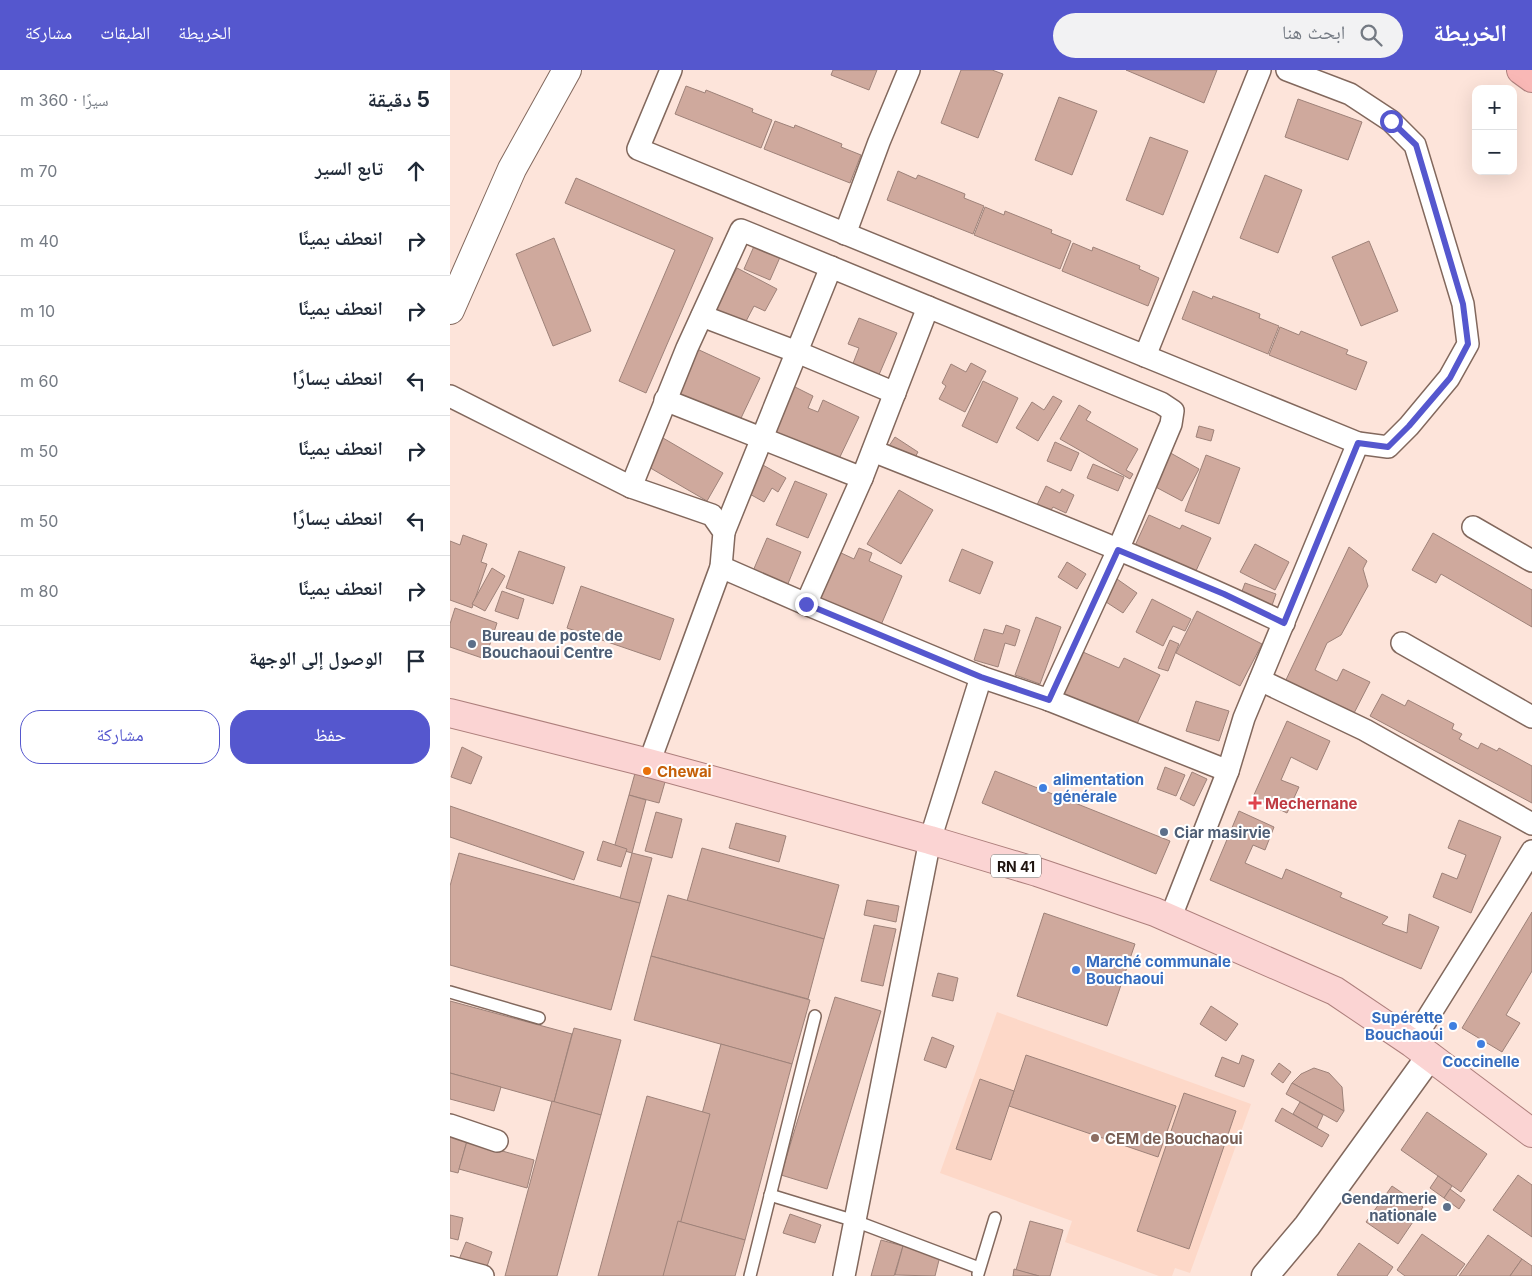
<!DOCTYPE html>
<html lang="ar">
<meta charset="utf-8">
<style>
body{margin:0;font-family:Inter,"Noto Naskh Arabic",sans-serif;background:#f2f2f3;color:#1f2937;direction:rtl}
.controls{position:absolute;right:15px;top:15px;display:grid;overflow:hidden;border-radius:10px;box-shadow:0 5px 20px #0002}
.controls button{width:45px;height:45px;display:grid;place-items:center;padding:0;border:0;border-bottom:1px solid #e0e1e3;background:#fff;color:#1f2937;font:25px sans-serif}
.stop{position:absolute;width:15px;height:15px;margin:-11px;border:4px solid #5557ce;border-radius:50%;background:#fff}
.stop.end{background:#5557ce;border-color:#fff;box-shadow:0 1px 5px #0008}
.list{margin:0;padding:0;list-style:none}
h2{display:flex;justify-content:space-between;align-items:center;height:65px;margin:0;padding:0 20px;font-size:21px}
h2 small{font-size:16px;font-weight:400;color:#747a83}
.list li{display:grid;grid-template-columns:32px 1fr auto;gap:15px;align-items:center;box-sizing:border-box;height:70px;padding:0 20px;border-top:1px solid #e0e1e3}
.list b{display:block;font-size:19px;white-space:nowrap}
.list em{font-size:16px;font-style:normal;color:#747a83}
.actions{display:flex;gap:10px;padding:15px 20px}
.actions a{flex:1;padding:11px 0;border:1px solid #5557ce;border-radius:20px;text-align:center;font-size:18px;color:#5557ce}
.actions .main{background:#5557ce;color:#fff}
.icon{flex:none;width:28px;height:28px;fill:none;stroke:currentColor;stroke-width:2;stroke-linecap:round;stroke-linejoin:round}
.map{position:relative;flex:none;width:1082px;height:1206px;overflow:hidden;direction:ltr}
header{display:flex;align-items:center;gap:30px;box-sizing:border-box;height:70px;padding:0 25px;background:#5557ce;color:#fff}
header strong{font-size:24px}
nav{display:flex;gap:28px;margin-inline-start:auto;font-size:18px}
.search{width:350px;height:45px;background:#f2f2f3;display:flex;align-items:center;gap:12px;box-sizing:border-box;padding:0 18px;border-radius:28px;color:#747a83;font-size:19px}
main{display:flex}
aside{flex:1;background:#fff}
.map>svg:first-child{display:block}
.built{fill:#fdd8c8}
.building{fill:#cfa99d;stroke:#9e8279}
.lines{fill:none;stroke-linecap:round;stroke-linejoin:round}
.service-casing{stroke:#82685d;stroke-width:14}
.minor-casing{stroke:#82685d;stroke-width:24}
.tertiary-casing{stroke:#82685d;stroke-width:29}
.secondary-casing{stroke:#82685d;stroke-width:30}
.primary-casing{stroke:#ad7f7c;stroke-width:30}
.motorway-casing{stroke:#ad7f7c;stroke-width:30}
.service{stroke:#fff;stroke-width:11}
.minor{stroke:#fff;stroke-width:21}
.tertiary{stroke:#fff;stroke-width:26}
.secondary{stroke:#fff;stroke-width:28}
.primary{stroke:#fbd4d3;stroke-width:28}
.motorway{stroke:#f9b8b6;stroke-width:28}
.route{stroke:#5557ce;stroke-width:6}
.service-dot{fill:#5c6f8a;stroke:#fff;stroke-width:2}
.food-dot{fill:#e8710a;stroke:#fff;stroke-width:2}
.shop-dot{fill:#3f7fe0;stroke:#fff;stroke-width:2}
.health-dot{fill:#e0444e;stroke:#fff;stroke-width:2}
.education-dot{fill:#8d6e63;stroke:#fff;stroke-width:2}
.labels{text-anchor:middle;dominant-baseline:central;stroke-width:4;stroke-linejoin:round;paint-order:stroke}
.shield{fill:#fff;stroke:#635b58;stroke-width:1}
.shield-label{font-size:14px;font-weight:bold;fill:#201511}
.service-label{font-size:15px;font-weight:bold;fill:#4e5e75;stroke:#fff;text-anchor:start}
.food-label{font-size:15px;font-weight:bold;fill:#c56008;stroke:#fff;text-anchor:start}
.shop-label{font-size:15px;font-weight:bold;fill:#366cbe;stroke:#fff;text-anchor:start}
.health-label{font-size:15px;font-weight:bold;fill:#be3a42;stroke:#fff;text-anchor:start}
.education-label{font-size:15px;font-weight:bold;fill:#785e54;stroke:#fff;text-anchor:start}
</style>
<header>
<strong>الخريطة</strong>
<div class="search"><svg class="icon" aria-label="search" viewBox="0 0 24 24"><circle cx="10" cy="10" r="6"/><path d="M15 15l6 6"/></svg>ابحث هنا</div>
<nav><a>الخريطة</a><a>الطبقات</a><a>مشاركة</a></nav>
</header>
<main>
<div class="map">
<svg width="1082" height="1206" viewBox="0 0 1082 1206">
<rect width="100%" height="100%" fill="#fde4da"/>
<!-- built -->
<path class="built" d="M547,942L801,1034L740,1203L725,1198L722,1206H709L615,1172L622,1151L490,1103Z"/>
<!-- building -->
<g class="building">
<path d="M383,0H427L419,20L381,5Z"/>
<path d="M511,0H542L553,4L528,68L491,53Z"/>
<path d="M676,0H767L754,33Z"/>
<path d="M236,16L255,23L256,20L303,39L302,42L322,50L311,78L225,44Z"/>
<path d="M609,27L647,41L622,105L585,90Z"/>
<path d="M848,29L912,52L898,90L835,67Z"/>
<path d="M325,51L344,58L345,55L392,74L391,77L411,85L400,113L314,79Z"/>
<path d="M700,67L738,81L713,145L676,130Z"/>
<path d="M448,101L466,109L468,105L515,124L514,128L534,136L523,164L437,130Z"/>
<path d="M815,105L852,120L828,183L790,168Z"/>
<path d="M126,108L263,168L196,323L169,311L225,180L115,133Z"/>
<path d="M535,137L554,145L555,141L602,160L601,163L621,171L610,199L524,165Z"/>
<path d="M104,168L141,261L103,276L66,184Z"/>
<path d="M919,171L948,241L911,256L882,187Z"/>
<path d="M623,173L642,181L643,177L690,196L689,199L709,208L698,236L612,201Z"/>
<path d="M305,174L331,185L320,210L294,199Z"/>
<path d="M287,198L327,219L315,241L304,236L294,255L265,239Z"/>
<path d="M743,221L762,229L763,226L810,244L809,248L829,256L818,284L732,249Z"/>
<path d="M409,248L447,263L428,307L402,296L409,278L398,274Z"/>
<path d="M830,257L849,265L851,261L898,280L896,284L917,292L906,320L819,285Z"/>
<path d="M247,279L310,308L283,365L220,336Z"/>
<path d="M521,293L536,301L515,342L489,329L496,316L492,313L501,294L516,302Z"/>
<path d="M333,311L363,326L358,338L368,342L373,330L409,347L388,391L306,370Z"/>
<path d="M533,311L568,328L547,373L512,356Z"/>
<path d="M603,326L612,331L588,371L566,358L582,332L594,340Z"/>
<path d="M629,335L641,342L636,350L688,379L676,400L683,404L680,409L610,369Z"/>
<path d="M749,356L764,360L761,371L746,367Z"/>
<path d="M445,367L468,382L461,394L437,379Z"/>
<path d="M213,368L273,403L257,431L197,396Z"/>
<path d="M605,372L629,383L621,401L597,391Z"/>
<path d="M717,381L749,399L732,431L700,414Z"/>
<path d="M756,385L790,398L769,454L735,441Z"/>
<path d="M304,390L336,408L328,422L322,418L314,432L289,418Z"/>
<path d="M643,394L674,407L668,421L637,408Z"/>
<path d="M345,411L377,424L358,468L326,455Z"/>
<path d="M596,416L610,423L612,419L624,425L616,443L603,437L599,443L586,437Z"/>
<path d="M449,420L483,440L451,494L417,474Z"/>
<path d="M699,445L730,459L732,455L761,468L745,503L678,491Z"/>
<path d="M983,463L1082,520V557L991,504L986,513L962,500Z"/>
<path d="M13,465L37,474L31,492L37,494L22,538L0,530V471L10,475Z"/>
<path d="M317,468L351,482L337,516L303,501Z"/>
<path d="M805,474L839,492L825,520L790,502Z"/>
<path d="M899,477L917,491L913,499L918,516L891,565L877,573L865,600L887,611L893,599L920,612L902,647L834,614Z"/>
<path d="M409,478L422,483L419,491L452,506L431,555L368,528L389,482L404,489Z"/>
<path d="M512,479L543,492L530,524L499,511Z"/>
<path d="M69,481L115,497L103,534L56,518Z"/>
<path d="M617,492L636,504L627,519L608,507Z"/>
<path d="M42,498L55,506L35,541L22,534Z"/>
<path d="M667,509L687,523L673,543L653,530Z"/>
<path d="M795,513L826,524L819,544L788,532Z"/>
<path d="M131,516L224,549L210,590L117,558Z"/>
<path d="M52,521L74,529L68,549L45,541Z"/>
<path d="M702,529L741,549L735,561L723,556L713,576L686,562Z"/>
<path d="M5,538L47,553L35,589L0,577V554Z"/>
<path d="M747,541L812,574L790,616L726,583Z"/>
<path d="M586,547L611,557L590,614L565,605Z"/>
<path d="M556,555L570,560L565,576L555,573L548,597L524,590L534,559L553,564Z"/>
<path d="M720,570L729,574L718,601L708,598Z"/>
<path d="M633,582L669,598L674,588L710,605L685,658L613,626Z"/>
<path d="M932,624L955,636L958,630L1004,654L1002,659L1012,664L1009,669L1028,679L1031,673L1047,681L1049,678L1082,696V733L920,646Z"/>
<path d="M746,631L779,641L769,671L736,661Z"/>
<path d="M837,651L880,671L867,700L841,687L831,710L849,717L837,743L803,727Z"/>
<path d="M12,677L32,687L21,714L1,707Z"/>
<path d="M187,696L217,705L209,733L179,725Z"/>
<path d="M715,697L735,705L726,726L707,719Z"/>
<path d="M545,701L720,771L706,804L532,733Z"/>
<path d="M742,702L757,709L744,736L730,729Z"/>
<path d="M179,725L196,730L182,783L164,778Z"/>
<path d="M0,736L134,782L124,810L0,767Z"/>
<path d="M789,741L824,757L815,780L803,775L795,793L832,809L836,799L892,823L890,827L938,847L932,854L957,863L959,844L989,857L971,899L760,810Z"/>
<path d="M206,742L232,749L222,788L195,781Z"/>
<path d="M1009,750L1051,767L1021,843L983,827L992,803L1007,809L1016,785L998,778Z"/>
<path d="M286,753L336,766L329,792L279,778Z"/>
<path d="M153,771L177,779L171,797L147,790Z"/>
<path d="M252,778L389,815L374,869L237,831Z"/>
<path d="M9,783L190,833L161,940L0,895V816Z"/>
<path d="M182,783L202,788L190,833L170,828Z"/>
<path d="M218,825L374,869L358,929L201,886Z"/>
<path d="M417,830L449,836L446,852L414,845Z"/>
<path d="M1082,842V901L1056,945L1070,953L1052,982L1012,958Z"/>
<path d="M594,843L685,874L657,956L567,926Z"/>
<path d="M424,855L446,859L433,916L411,911Z"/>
<path d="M201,886L360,930L342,994L184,950Z"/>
<path d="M488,903L508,908L503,931L482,926Z"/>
<path d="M385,927L431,941L377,1119L331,1105Z"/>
<path d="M0,931L122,964L104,1032L0,1003Z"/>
<path d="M761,936L788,954L776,971L750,954Z"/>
<path d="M124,958L171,970L151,1045L104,1032Z"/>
<path d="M482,967L504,976L496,998L474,990Z"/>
<path d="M271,974L342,994L295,1170L223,1150Z"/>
<path d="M576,985L726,1036L708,1087L559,1036Z"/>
<path d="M792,985L804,990L794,1017L765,1006L772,987L789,994Z"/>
<path d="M829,993L841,1002L833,1013L821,1004Z"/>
<path d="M864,998L879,1003L892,1017L894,1041L842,1013L851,1004Z"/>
<path d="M0,1003L51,1017L44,1041L0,1029Z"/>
<path d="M530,1009L564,1021L541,1090L506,1079Z"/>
<path d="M842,1013L894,1041L887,1052L836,1024Z"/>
<path d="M734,1023L786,1041L739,1179L687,1161Z"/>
<path d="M197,1026L260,1044L216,1206H148Z"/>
<path d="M102,1031L151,1045L107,1206H55Z"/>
<path d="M850,1032L873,1045L867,1058L843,1044Z"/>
<path d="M832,1038L879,1065L872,1077L825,1051Z"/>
<path d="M977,1042L1037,1084L1011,1122L951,1080Z"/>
<path d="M0,1067L17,1071L8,1103L0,1101Z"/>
<path d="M17,1071L84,1090L77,1118L9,1099Z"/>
<path d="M1068,1105L1082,1115V1167L1043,1140Z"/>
<path d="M988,1106L1002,1116L994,1128L980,1118Z"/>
<path d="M942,1116L973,1137L948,1174L916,1152Z"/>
<path d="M1000,1119L1015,1130L1009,1139L994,1128Z"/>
<path d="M340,1144L371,1155L365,1173L333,1163Z"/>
<path d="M0,1145L13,1148L8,1170L0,1168Z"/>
<path d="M228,1151L295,1170L285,1206H213Z"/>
<path d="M580,1151L613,1160L600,1206H589L566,1200Z"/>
<path d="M972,1164L1015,1194L1006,1206H955L947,1200Z"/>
<path d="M1038,1165L1072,1189L1060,1206H1009Z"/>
<path d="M431,1170L453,1176L444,1206H421Z"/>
<path d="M16,1172L42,1182L35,1202L8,1192Z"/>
<path d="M909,1173L943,1197L937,1206H889L887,1205Z"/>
<path d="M453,1176L490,1186L485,1206L445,1205Z"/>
<path d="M1072,1189L1082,1196V1206H1060Z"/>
<path d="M564,1199L589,1206H563Z"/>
</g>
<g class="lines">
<!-- service casing -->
<g class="service-casing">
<g id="service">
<path d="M0,922L89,948"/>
<path d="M320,1125L405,1151L529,1198"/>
<path d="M528,1204L545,1148"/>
<path d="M300,1206L365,946"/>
</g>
</g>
<!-- minor casing -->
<g class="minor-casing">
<g id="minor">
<path d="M221,0L188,79L908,373L938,377L959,356L999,308L1018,274L1013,234L965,75L941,51L900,24L837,0"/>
<path d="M395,164L429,72L459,0"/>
<path d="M252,246L347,282L445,323"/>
<path d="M695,286L810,0"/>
<path d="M0,326L181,417L262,445L274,462L271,497L199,693"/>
<path d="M215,330L412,408"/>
<path d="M423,381C561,436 700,489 834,553"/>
<path d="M181,417L237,278L291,160L711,333L723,341L721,354L668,480L599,630"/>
<path d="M1023,457L1082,491"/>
<path d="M274,462L381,197"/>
<path d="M271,497L356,534L531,607L599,630L778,701"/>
<path d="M356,534L412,408L478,237"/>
<path d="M952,573L1082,647"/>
<path d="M810,610L915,660L1082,754"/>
<path d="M720,849L778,701L794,648L908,373"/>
<path d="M962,973L1082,781"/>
<path d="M0,1055L47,1071"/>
<path d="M0,1197L33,1206"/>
<path d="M394,1206L480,770L531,607"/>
</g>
</g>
<!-- tertiary casing -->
<g class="tertiary-casing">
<path id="tertiary" d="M815,1206L857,1156L980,986"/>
</g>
<!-- secondary casing -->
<g class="secondary-casing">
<path id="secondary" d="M0,240L62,99L117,0"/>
</g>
<!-- primary casing -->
<g class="primary-casing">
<path id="primary" d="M0,643L199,693L480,770L587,802L705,842L885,921L962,973L1082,1063"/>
</g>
<!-- motorway casing -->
<g class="motorway-casing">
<path id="motorway" d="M1071,0L1082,8"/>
</g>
<!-- service -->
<use href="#service" class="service"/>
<!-- minor -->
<use href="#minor" class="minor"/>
<!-- tertiary -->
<use href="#tertiary" class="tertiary"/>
<!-- secondary -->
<use href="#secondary" class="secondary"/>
<!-- primary -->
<use href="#primary" class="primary"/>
<!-- motorway -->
<use href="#motorway" class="motorway"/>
</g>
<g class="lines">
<!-- route -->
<path class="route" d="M356,534L531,607L599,630L668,480L774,524L834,553L908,373L938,377L959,356L1000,308L1018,274L1013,234L966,75L941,51"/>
</g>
<!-- markers -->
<g class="service-dot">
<circle cx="22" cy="574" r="5"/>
<circle cx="714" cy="762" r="5"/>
<circle cx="997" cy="1137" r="5"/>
</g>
<circle class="food-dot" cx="197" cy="701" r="5"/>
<g class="shop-dot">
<circle cx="593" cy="718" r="5"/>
<circle cx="626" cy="900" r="5"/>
<circle cx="1003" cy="956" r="5"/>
<circle cx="1031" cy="974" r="5"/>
</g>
<path class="health-dot" d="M802.5 725.5h5v5h5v5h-5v5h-5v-5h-5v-5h5z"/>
<circle class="education-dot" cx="645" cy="1068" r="5"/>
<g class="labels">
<!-- shield labels -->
<rect class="shield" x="541" y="784.5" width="50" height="23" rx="4"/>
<g class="shield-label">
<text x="566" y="796">RN 41</text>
</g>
<!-- service labels -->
<g class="service-label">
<text x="32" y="565">Bureau de poste de<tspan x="32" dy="17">Bouchaoui Centre</tspan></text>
<text x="724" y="762">Ciar masirvie</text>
<text x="987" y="1128" text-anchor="end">Gendarmerie<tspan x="987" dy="17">nationale</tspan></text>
</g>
<!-- food labels -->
<g class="food-label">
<text x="207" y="701">Chewai</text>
</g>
<!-- shop labels -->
<g class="shop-label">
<text x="603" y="709">alimentation<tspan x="603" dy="17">générale</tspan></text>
<text x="636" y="891">Marché communale<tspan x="636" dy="17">Bouchaoui</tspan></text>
<text x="993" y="947" text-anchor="end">Supérette<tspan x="993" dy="17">Bouchaoui</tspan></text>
<text x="1031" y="991" text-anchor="middle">Coccinelle</text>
</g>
<!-- health labels -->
<g class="health-label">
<text x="815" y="733">Mechernane</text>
</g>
<!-- education labels -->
<g class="education-label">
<text x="655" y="1068">CEM de Bouchaoui</text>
</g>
</g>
</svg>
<div class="controls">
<button>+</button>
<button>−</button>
</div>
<div class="stop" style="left:941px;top:51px"></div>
<div class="stop end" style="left:356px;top:534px"></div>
</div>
<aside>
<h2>5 دقيقة<small>سيرًا · 360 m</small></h2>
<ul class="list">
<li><svg class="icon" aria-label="ahead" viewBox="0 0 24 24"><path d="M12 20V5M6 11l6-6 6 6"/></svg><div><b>تابع السير</b></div><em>70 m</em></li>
<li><svg class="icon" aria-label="right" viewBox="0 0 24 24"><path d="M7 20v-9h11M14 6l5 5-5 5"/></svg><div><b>انعطف يمينًا</b></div><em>40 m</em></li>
<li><svg class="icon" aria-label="right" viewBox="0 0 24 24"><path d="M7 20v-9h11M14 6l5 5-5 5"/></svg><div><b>انعطف يمينًا</b></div><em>10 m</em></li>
<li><svg class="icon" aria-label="left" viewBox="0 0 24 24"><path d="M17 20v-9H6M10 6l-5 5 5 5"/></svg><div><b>انعطف يسارًا</b></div><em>60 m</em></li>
<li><svg class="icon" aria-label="right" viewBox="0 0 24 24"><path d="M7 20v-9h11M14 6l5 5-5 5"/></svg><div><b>انعطف يمينًا</b></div><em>50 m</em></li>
<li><svg class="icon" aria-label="left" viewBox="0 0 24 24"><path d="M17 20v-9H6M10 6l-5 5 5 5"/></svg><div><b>انعطف يسارًا</b></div><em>50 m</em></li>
<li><svg class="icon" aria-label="right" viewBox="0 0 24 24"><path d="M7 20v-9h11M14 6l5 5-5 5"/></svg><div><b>انعطف يمينًا</b></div><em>80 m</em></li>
<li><svg class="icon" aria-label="arrive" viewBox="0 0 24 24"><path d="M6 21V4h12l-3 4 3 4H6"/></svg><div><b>الوصول إلى الوجهة</b></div></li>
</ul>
<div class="actions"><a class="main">حفظ</a><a>مشاركة</a></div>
</aside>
</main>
